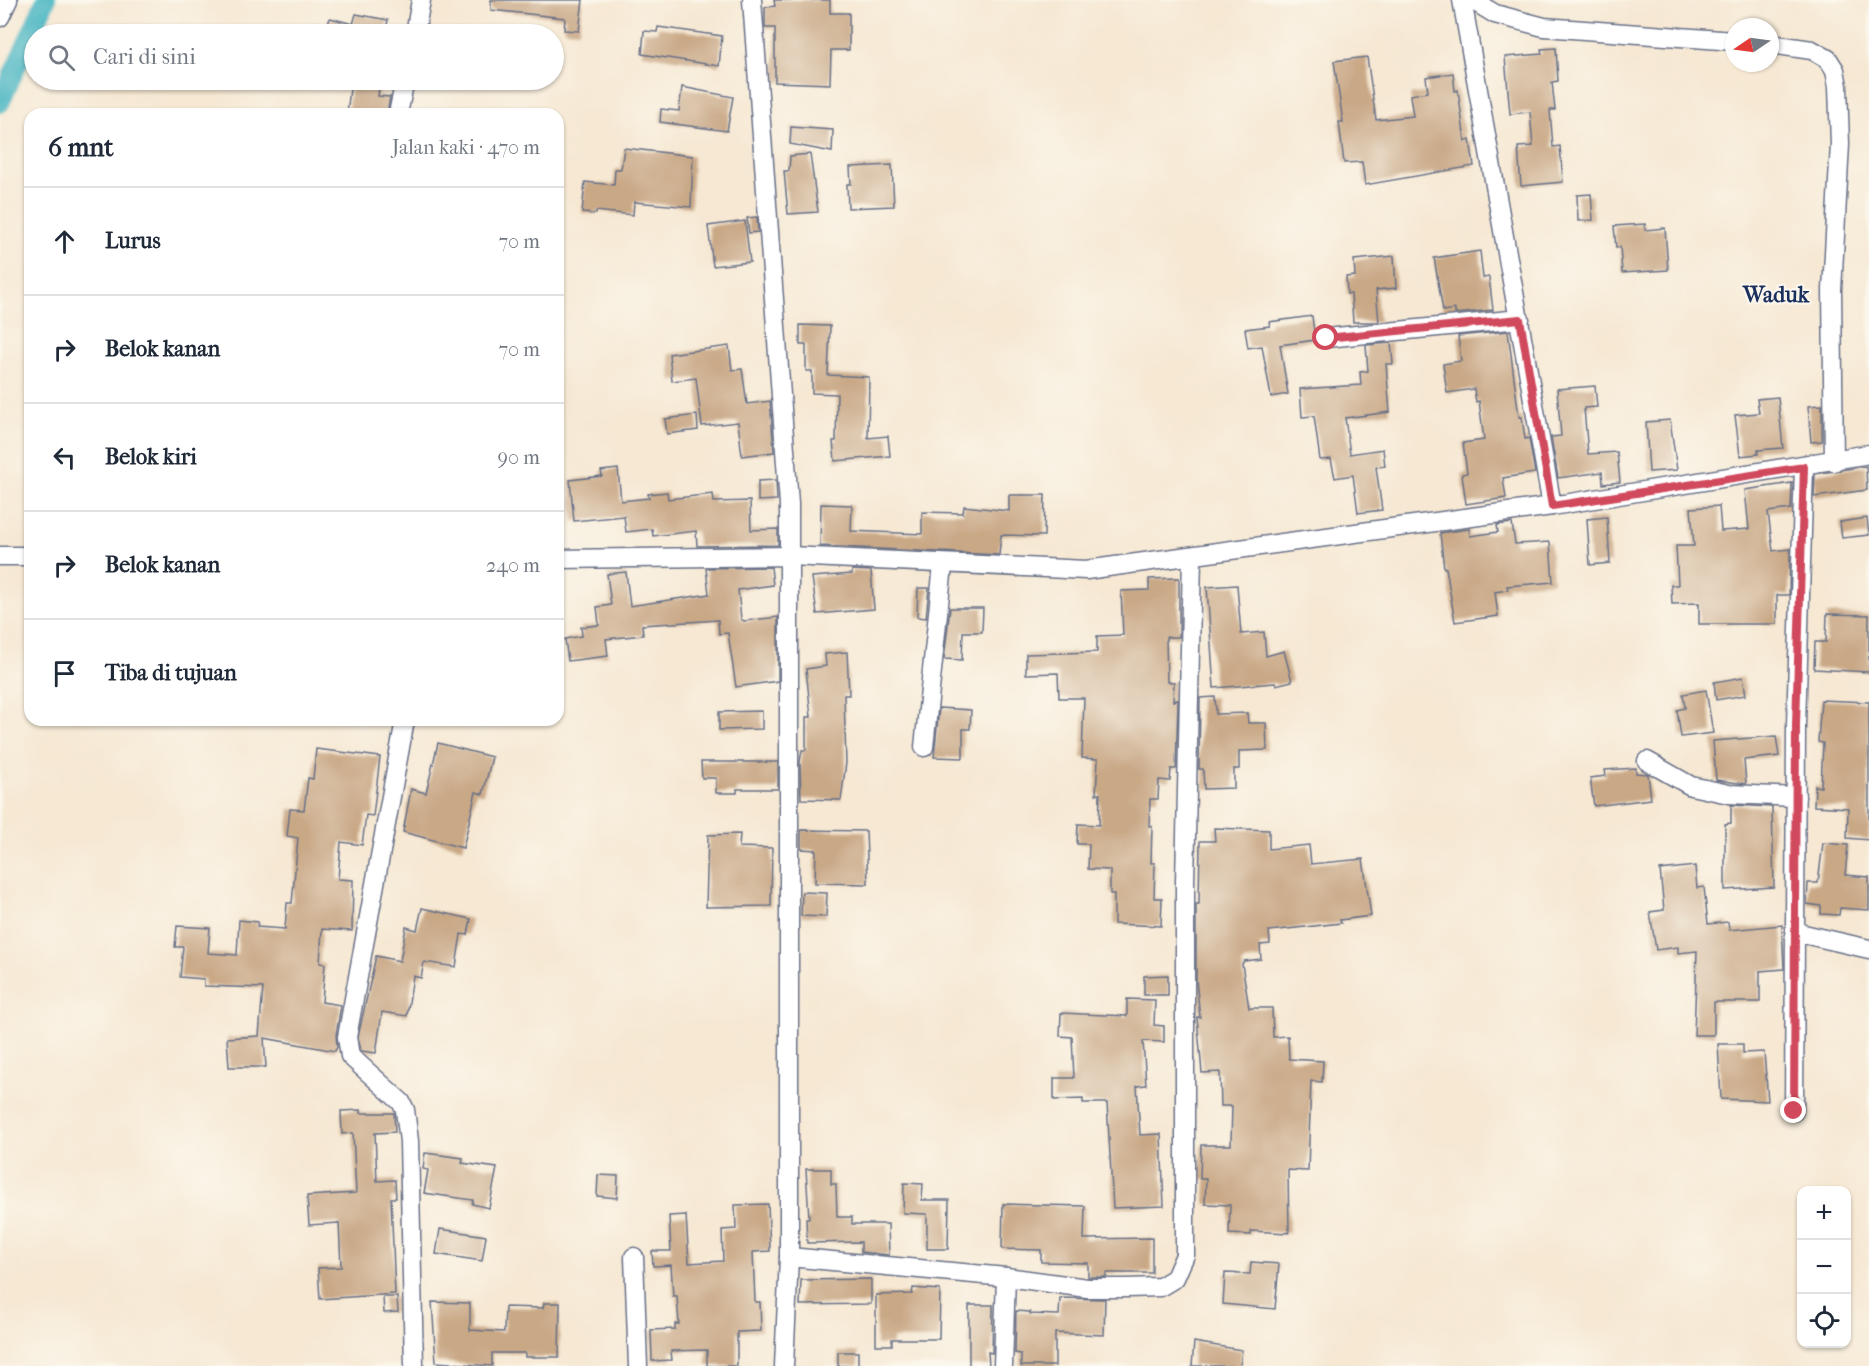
<!DOCTYPE html>
<html lang="id">
<meta charset="utf-8">
<style>
body{margin:0;font-family:"IM FELL French Canon",serif;background:#f2f2f3;color:#1f2937}
.controls{position:absolute;right:18px;bottom:18px;display:grid;overflow:hidden;border-radius:12px;box-shadow:0 2px 4px #0004}
.controls button{width:54px;height:54px;display:grid;place-items:center;padding:0;border:0;border-bottom:2px solid #e0e1e3;background:#fff;color:#1f2937;font:30px sans-serif}
.compass{position:absolute;left:1725px;top:18px;width:54px;height:54px;border-radius:50%;background:#fff;box-shadow:0 2px 4px #0004;rotate:257deg}
.stop{position:absolute;width:18px;height:18px;margin:-14px;border:4px solid #d1495b;border-radius:50%;background:#fff}
.stop.end{background:#d1495b;border-color:#fff;box-shadow:0 2px 6px #0008}
.list{margin:0;padding:0;list-style:none}
h2{display:flex;justify-content:space-between;align-items:center;height:78px;margin:0;padding:0 24px;font-size:26px}
h2 small{font-size:20px;font-weight:400;color:#747a83}
.list li{display:grid;grid-template-columns:39px 1fr auto;gap:18px;align-items:center;box-sizing:border-box;height:108px;padding:0 24px;border-top:2px solid #e0e1e3}
.list b{display:block;font-size:22px;white-space:nowrap}
.list em{font-size:20px;font-style:normal;color:#747a83}
.icon{flex:none;width:33px;height:33px;fill:none;stroke:currentColor;stroke-width:2;stroke-linecap:round;stroke-linejoin:round}
.map{position:relative;flex:none;width:1869px;height:1366px;overflow:hidden}
.search{position:absolute;background:#fff;box-shadow:0 2px 4px #0004;left:24px;top:24px;width:540px;height:66px;display:flex;align-items:center;gap:15px;box-sizing:border-box;padding:0 21px;border-radius:33px;color:#747a83;font-size:22px}
.panel{position:absolute;background:#fff;box-shadow:0 2px 4px #0004;left:24px;top:108px;width:540px;height:618px;border-radius:18px}
.map>svg:first-child{display:block}
.lines{fill:none;stroke-linecap:round;stroke-linejoin:round}
.canal{stroke:#47b5c2;stroke-width:20}
.building{fill:#c9a886}
.minor-casing{stroke:#687087;stroke-width:21}
.minor{stroke:#fff;stroke-width:18}
.route{stroke:#d1495b;stroke-width:8}
.labels{text-anchor:middle;dominant-baseline:central;stroke-width:4.5;stroke-linejoin:round;paint-order:stroke}
.quarter-label{font-size:22px;font-weight:bold;fill:#1b2f5e;stroke:#fbf7ec}
</style>
<div class="map">
<svg width="1869" height="1366" viewBox="0 0 1869 1366">
<rect width="100%" height="100%" fill="#fbf7ec"/>
<filter id="ink" filterUnits="userSpaceOnUse"><feTurbulence type="fractalNoise" baseFrequency=".0167" numOctaves="2"/><feDisplacementMap in="SourceGraphic" scale="12" xChannelSelector="R" yChannelSelector="G"/><feConvolveMatrix kernelMatrix="1 2 1 2 8 2 1 2 1" color-interpolation-filters="sRGB"/></filter>
<filter id="wash" filterUnits="userSpaceOnUse"><feTurbulence type="fractalNoise" baseFrequency=".008" numOctaves="4" result="noise"/><feDisplacementMap in="SourceGraphic" scale="24" xChannelSelector="R" yChannelSelector="G"/><feGaussianBlur stdDeviation="1.35" result="paint"/><feColorMatrix in="noise" values="0 0 0 0 0 0 0 0 0 0 0 0 0 0 0 0 0 1.4 0 .05"/><feComposite in="paint" operator="in"/></filter>
<g filter="url(#wash)">
<rect width="100%" height="100%" fill="#f6e8d3"/>
<g class="lines">
<!-- canal -->
<path class="canal" d="M0,103L46,0"/>
</g>
<g id="blocks">
<!-- building -->
<g class="building">
<path d="M491,0H583L579,31L564,30L565,18L491,10Z"/>
<path d="M774,0H830V13H849V50H831L830,84L775,82V28H765V7L775,6Z"/>
<path d="M356,14L388,20L385,34H325L330,18L353,24Z"/>
<path d="M658,27L722,36L719,66L642,54L644,31L657,32Z"/>
<path d="M1556,48L1558,81L1552,82L1555,110H1550L1553,147L1560,146L1563,182L1521,186L1518,147L1533,146L1530,112L1510,114L1505,57L1542,54L1541,49Z"/>
<path d="M1367,57L1376,120L1413,116L1410,95L1428,92L1426,77L1453,73L1455,91L1458,90L1465,141L1470,140L1474,166L1365,185L1362,162L1344,163L1339,122H1343L1334,61Z"/>
<path d="M351,80L380,82L378,96L390,97L387,114H347Z"/>
<path d="M682,87L733,97L727,131L660,122L661,109L679,111Z"/>
<path d="M791,127L833,130L832,152L790,144Z"/>
<path d="M624,148L693,156L691,207L634,202L633,215L596,211V214L582,213L585,182L614,185L615,169H621Z"/>
<path d="M810,154L818,212L788,214L784,171H789L790,156Z"/>
<path d="M892,165L894,206L848,208L847,184H851L850,167Z"/>
<path d="M1591,194L1593,220L1578,221L1577,195Z"/>
<path d="M757,217L758,232L749,233L747,218Z"/>
<path d="M745,221L750,262L713,266L708,226Z"/>
<path d="M1645,224V230L1665,228L1668,270L1622,273L1620,247L1616,248L1614,226Z"/>
<path d="M1480,251L1483,278L1489,277L1493,310L1455,314V309L1443,311L1434,258Z"/>
<path d="M1394,256L1396,288L1376,290L1379,322H1353L1351,294H1347L1346,277L1355,276L1354,260Z"/>
<path d="M1312,316L1315,340L1280,345L1288,394L1271,397L1262,346L1248,348L1245,329L1270,326L1269,322Z"/>
<path d="M800,325L830,326L828,375L869,377L868,438L888,436L890,456L835,461L833,441H836L837,394L812,393V371H806V345H800Z"/>
<path d="M1508,331L1519,417H1522L1525,439L1529,438L1535,473L1503,478L1506,498L1466,504L1462,474L1467,473L1463,443L1484,440L1479,401L1476,402L1474,389L1447,393L1443,364L1461,361L1458,336Z"/>
<path d="M1391,343L1393,364H1386L1390,412L1345,418L1350,454L1383,449L1385,466L1376,467L1382,510L1358,513L1353,475L1335,478L1331,459L1320,460L1314,416L1302,417L1300,389L1361,385L1360,372L1368,371L1366,345Z"/>
<path d="M729,346L732,370L742,369L747,404L770,401L774,452L742,456L738,422L702,426L696,378L672,381L669,354Z"/>
<path d="M1595,386L1597,407L1584,408L1588,454L1617,452L1620,482L1603,484L1602,472L1558,478L1551,437L1561,436L1557,389Z"/>
<path d="M1778,397L1783,448L1758,450V454L1740,456L1735,415L1759,413L1757,399Z"/>
<path d="M1822,405V441L1811,442L1808,406Z"/>
<path d="M697,415L698,430L667,434L665,419Z"/>
<path d="M1670,420L1677,470L1649,472L1646,422Z"/>
<path d="M1866,466L1867,490L1814,497L1815,474Z"/>
<path d="M618,469L621,501L649,498L648,494L667,492L668,499L713,494L714,502L750,501L751,530L778,529V545L697,546L696,531L653,536L652,529L626,532L624,516L574,521L570,480L602,476L601,471Z"/>
<path d="M776,480L777,500L758,501V481Z"/>
<path d="M1792,483L1791,509L1768,512L1773,551L1790,549L1789,595H1777V624H1699V603L1672,604L1671,585H1678L1676,546H1694L1691,508L1719,506L1721,531L1749,529L1745,490Z"/>
<path d="M1009,495H1045L1044,536L1001,535L999,555L820,546L821,504L852,505L851,531L922,534V512L963,513L964,506L1009,511Z"/>
<path d="M1607,517L1610,563L1590,565L1587,519Z"/>
<path d="M1867,518L1869,535L1842,538L1840,522Z"/>
<path d="M1512,523L1515,544L1550,542L1553,582L1507,586L1508,590L1495,592L1498,616L1455,622L1446,568H1444L1440,533L1469,529L1470,536L1498,532L1497,525Z"/>
<path d="M771,567L773,585L738,590L741,619L744,621L778,617V681L736,687L728,633L719,634L718,620L642,625L643,635L606,639L608,656L568,661L565,639L582,636L581,627L599,625L597,607L611,605L607,574L626,572L630,606L709,594L706,568Z"/>
<path d="M852,570L871,571L874,609L817,614L812,577L852,574Z"/>
<path d="M1179,578V637H1166L1167,682H1174L1173,701L1178,700L1176,769H1171L1170,781L1159,780L1158,799H1150L1149,826H1152L1151,863H1155L1154,898H1162L1161,926L1114,924V894H1110V870L1088,869L1089,844H1077L1078,824L1099,825L1100,794H1096L1098,759L1082,758L1084,698H1059L1058,673L1026,674V654L1097,652V636L1123,635L1121,591L1149,590V579Z"/>
<path d="M1237,585L1241,634L1264,632L1266,656L1284,651L1292,681L1276,685L1275,683L1214,688L1207,587Z"/>
<path d="M918,588H929L926,618L917,617Z"/>
<path d="M950,608H983L982,632H963L962,660L944,659Z"/>
<path d="M1827,614L1869,615V672L1814,669L1815,642H1826Z"/>
<path d="M847,652L849,695H844L846,763L841,800L801,799L800,762L802,750H806V717H811L806,669L826,666L825,654Z"/>
<path d="M1743,677L1746,695L1716,700L1714,682Z"/>
<path d="M1706,690L1713,733L1681,737L1677,710L1685,708L1683,694Z"/>
<path d="M1215,697L1216,714L1247,713L1248,723H1266L1267,750L1239,751V769H1234V788L1204,789L1203,769H1199L1200,698Z"/>
<path d="M1821,700L1869,702V840L1847,838L1848,808L1814,806L1815,786L1821,787L1823,743L1818,742Z"/>
<path d="M939,708L971,710L970,729H963V758L934,757Z"/>
<path d="M762,711V729L719,730V712Z"/>
<path d="M1776,736L1779,756L1744,760L1746,784L1716,780L1713,741Z"/>
<path d="M438,743L492,757L483,794L476,792L463,848L403,832L411,789L426,793Z"/>
<path d="M316,749L380,757L373,816L366,815L362,845L341,842L338,879L353,880L352,931L322,929L320,963L325,964L322,1002L341,1005L336,1035L337,1047L335,1051L264,1038L266,1067H229L227,1038L259,1036L263,988L204,986V979L180,977L183,947H175L177,926L210,928L208,953L237,955L239,920L258,922L257,927L285,929L287,903H292L298,838L287,836L290,809L304,810L308,778L313,779Z"/>
<path d="M701,762H778V789H737V793H716V778H702Z"/>
<path d="M1636,768V773L1648,774L1651,799L1594,806L1590,778L1606,776L1605,770Z"/>
<path d="M1731,805L1772,807L1774,887L1725,890V824L1731,823Z"/>
<path d="M1214,828L1269,830V849L1309,845L1311,864L1363,859L1371,916L1340,920L1341,923L1269,931L1270,944L1260,945L1261,959L1244,961L1242,964L1249,1008H1272L1273,1037L1288,1036L1289,1059L1323,1061L1322,1082L1311,1081L1308,1171L1288,1170L1289,1233L1251,1231V1235L1229,1234L1230,1205L1205,1204L1206,1179H1200L1201,1145H1231L1232,1106H1221L1220,1072L1202,1073L1197,1017H1200L1196,980V904H1199L1200,841H1215Z"/>
<path d="M801,830L866,831L868,884L815,883L816,850L801,849Z"/>
<path d="M740,834L739,847L772,848L771,906L706,907L708,835Z"/>
<path d="M1823,843L1848,845L1845,875L1869,877V910L1840,908L1839,915L1821,914V906L1807,904L1808,883H1818Z"/>
<path d="M1695,866L1697,888L1704,887L1708,924L1728,922L1729,930L1782,925L1784,969L1760,971V1002H1714V1035H1694L1697,951L1678,953V947L1656,950L1650,912L1664,910L1660,870Z"/>
<path d="M802,892L827,893L826,917L801,916Z"/>
<path d="M422,908L471,919L468,935L461,934L456,967L424,962L421,978L413,976L407,1016L382,1012L376,1053L361,1051L358,1037L376,956L400,961L406,927L417,930Z"/>
<path d="M1168,975V995H1144V976Z"/>
<path d="M1127,999L1155,1000L1154,1025L1164,1026V1042L1143,1041L1146,1085L1137,1086L1140,1135L1161,1134L1164,1206L1113,1208L1107,1103H1083V1099L1054,1100V1078H1074L1072,1037L1060,1036L1061,1013L1127,1016Z"/>
<path d="M1718,1044H1743V1053L1764,1052L1768,1101L1721,1099Z"/>
<path d="M361,1110V1113H394L395,1132L375,1133L377,1181L395,1180L396,1198H391L395,1294L320,1299L318,1268L341,1267L339,1223L309,1225L307,1196L356,1193L353,1133L342,1134L341,1111Z"/>
<path d="M425,1153L463,1158L462,1163L497,1168L489,1208L472,1204L473,1200L424,1193L428,1170L423,1169Z"/>
<path d="M806,1169H831V1184H836L837,1217H852V1224H888L889,1255L861,1252V1242L807,1243L806,1218H809Z"/>
<path d="M598,1175L618,1176L617,1198L597,1196Z"/>
<path d="M904,1183L923,1184L922,1200H949L948,1249H927V1214L903,1213Z"/>
<path d="M768,1204L770,1251L753,1252L755,1302H760L761,1331L737,1332V1366H707V1350L671,1351L672,1360L652,1361L651,1330L675,1329V1324H679L677,1296H673L671,1265L653,1266L652,1251H671L669,1216L686,1215L689,1263L723,1261L722,1230L736,1229L735,1205Z"/>
<path d="M1003,1204L1085,1206L1084,1239L1152,1238V1273H1106V1277H1088V1263L1041,1262V1250L1002,1249Z"/>
<path d="M440,1229L486,1236L482,1261L436,1254Z"/>
<path d="M1251,1262L1279,1264L1275,1309L1223,1304L1225,1273L1250,1274Z"/>
<path d="M871,1279V1304L800,1305L801,1280Z"/>
<path d="M913,1288L940,1290L939,1339H892V1345H876V1295L912,1294Z"/>
<path d="M383,1297H397L398,1312L384,1313Z"/>
<path d="M1060,1298L1105,1299L1104,1335L1055,1333V1366H1021V1354L1015,1353L1016,1311L1030,1312V1314L1059,1315Z"/>
<path d="M432,1302L470,1303V1330L504,1332L505,1307L543,1308L544,1303H560L559,1357H525V1353H492V1366L436,1362Z"/>
<path d="M969,1305H993L992,1353L988,1352L989,1366H969Z"/>
<path d="M1194,1342L1242,1350L1240,1366H1192Z"/>
<rect x="838" y="1352" width="20" height="14"/>
</g>
</g>
</g>
<g filter="url(#ink)">
<use href="#blocks" fill-opacity="0" stroke="#687087" stroke-width="1.5"/>
<g class="lines">
<!-- minor casing -->
<g class="minor-casing">
<g id="minor">
<path d="M752,0L789,504V1257L784,1366"/>
<path d="M1462,0L1552,506"/>
<path d="M1472,0L1495,14L1544,27L1734,41"/>
<path d="M0,17L8,0"/>
<path d="M415,34L421,0"/>
<path d="M1770,44L1812,50L1828,59L1835,70L1838,86L1840,144L1832,290L1834,462"/>
<path d="M398,114L405,80"/>
<path d="M1326,338L1520,319"/>
<path d="M1804,467L1796,725L1795,932L1869,949"/>
<path d="M0,556H30"/>
<path d="M558,559L790,556L1086,570L1552,506L1869,454"/>
<path d="M405,720L347,1037L350,1056L401,1102L405,1110L409,1141L414,1366"/>
<path d="M924,747L943,565"/>
<path d="M1647,761L1691,786L1729,794L1796,797"/>
<path d="M1794,1111L1795,932"/>
<path d="M634,1257L638,1366"/>
<path d="M789,1257L1006,1277L1087,1288H1127L1160,1287L1175,1278L1185,1255V882L1192,557"/>
<path d="M1003,1366L1006,1277"/>
</g>
</g>
<!-- minor -->
<use href="#minor" class="minor"/>
</g>
</g>
<g class="lines" filter="url(#ink)">
<!-- route -->
<path class="route" d="M1326,338L1520,319L1552,506L1804,467L1796,725L1794,1111"/>
</g>
<g class="labels">
<!-- quarter labels -->
<g class="quarter-label">
<text x="1776" y="295">Waduk</text>
</g>
</g>
</svg>
<div class="controls">
<button>+</button>
<button>−</button>
<button><svg class="icon" aria-label="locate" viewBox="0 0 24 24"><circle cx="12" cy="12" r="6"/><path d="M12 2v4M12 18v4M2 12h4M18 12h4"/></svg></button>
</div>
<svg class="compass" viewBox="-18 -18 36 36"><path d="M0-13l5 13h-10z" fill="#e53935"/><path d="M0 13l5-13h-10z" fill="#747a83"/></svg>
<div class="stop" style="left:1326px;top:338px"></div>
<div class="stop end" style="left:1794px;top:1111px"></div>
<div class="search"><svg class="icon" aria-label="search" viewBox="0 0 24 24"><circle cx="10" cy="10" r="6"/><path d="M15 15l6 6"/></svg>Cari di sini</div>
<section class="panel">
<h2>6 mnt<small>Jalan kaki · 470 m</small></h2>
<ul class="list">
<li><svg class="icon" aria-label="ahead" viewBox="0 0 24 24"><path d="M12 20V5M6 11l6-6 6 6"/></svg><div><b>Lurus</b></div><em>70 m</em></li>
<li><svg class="icon" aria-label="right" viewBox="0 0 24 24"><path d="M7 20v-9h11M14 6l5 5-5 5"/></svg><div><b>Belok kanan</b></div><em>70 m</em></li>
<li><svg class="icon" aria-label="left" viewBox="0 0 24 24"><path d="M17 20v-9H6M10 6l-5 5 5 5"/></svg><div><b>Belok kiri</b></div><em>90 m</em></li>
<li><svg class="icon" aria-label="right" viewBox="0 0 24 24"><path d="M7 20v-9h11M14 6l5 5-5 5"/></svg><div><b>Belok kanan</b></div><em>240 m</em></li>
<li><svg class="icon" aria-label="arrive" viewBox="0 0 24 24"><path d="M6 21V4h12l-3 4 3 4H6"/></svg><div><b>Tiba di tujuan</b></div></li>
</ul>
</section>
</div>
